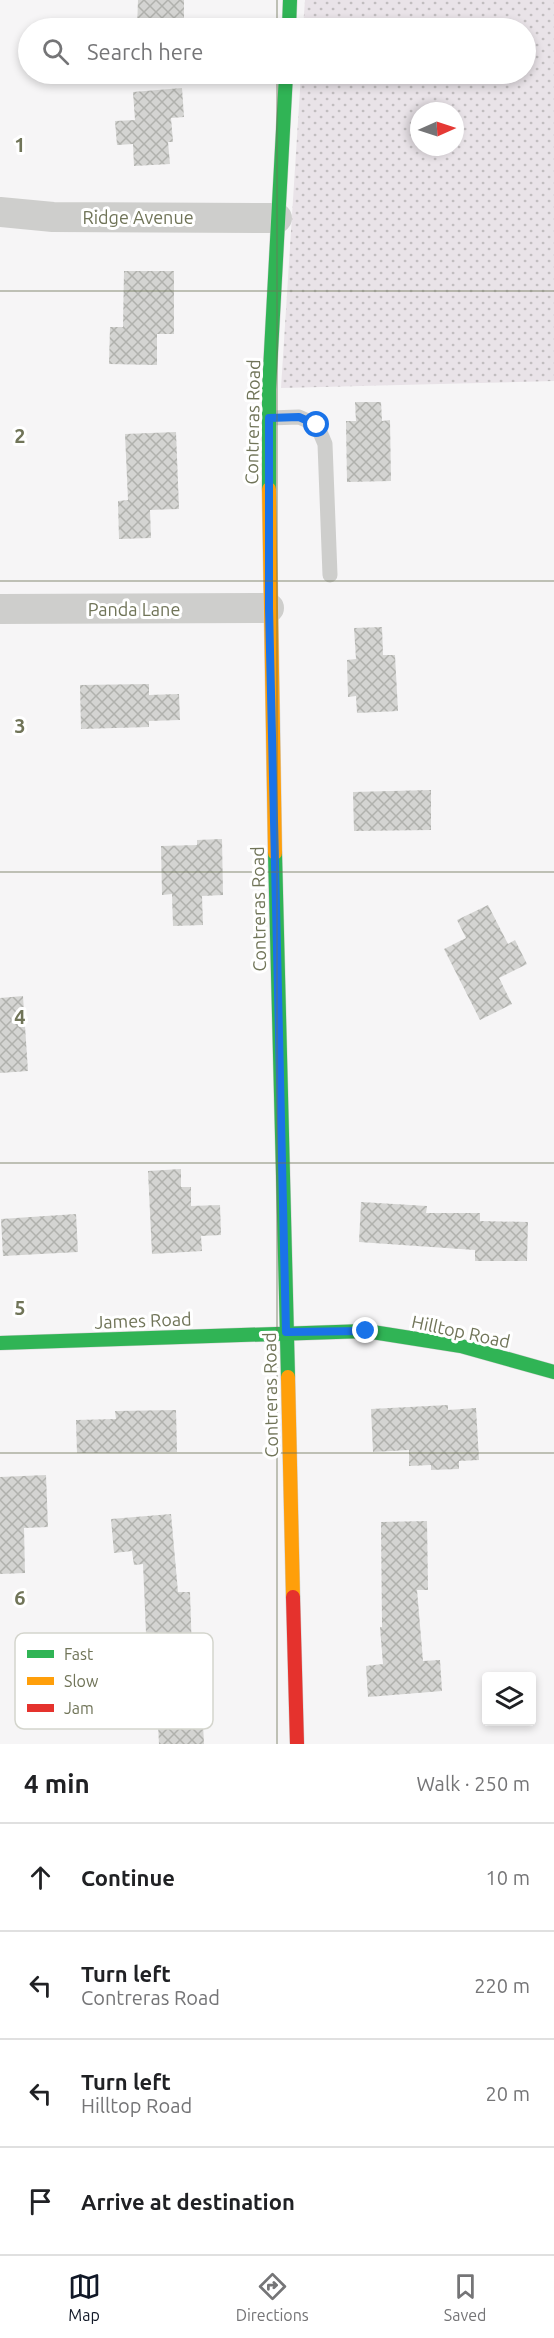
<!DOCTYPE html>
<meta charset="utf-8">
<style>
body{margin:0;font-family:Ubuntu,sans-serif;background:#f2f2f2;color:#202124}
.controls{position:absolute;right:18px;bottom:18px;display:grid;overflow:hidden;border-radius:6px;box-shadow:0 3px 9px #0003}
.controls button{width:54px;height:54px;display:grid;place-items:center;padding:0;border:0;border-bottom:2px solid #e0e0e0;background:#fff;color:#202124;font:30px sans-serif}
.compass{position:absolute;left:410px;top:102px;width:54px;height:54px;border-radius:50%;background:#fff;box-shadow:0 3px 9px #0003;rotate:87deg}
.stop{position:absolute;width:18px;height:18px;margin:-14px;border:4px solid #1a73e8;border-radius:50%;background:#fff}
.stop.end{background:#1a73e8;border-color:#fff;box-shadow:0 2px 6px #0008}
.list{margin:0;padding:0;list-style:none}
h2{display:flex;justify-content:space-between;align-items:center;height:78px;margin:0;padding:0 24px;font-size:26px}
h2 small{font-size:20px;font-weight:400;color:#757577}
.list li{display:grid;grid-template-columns:39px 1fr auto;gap:18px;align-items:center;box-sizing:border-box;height:108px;padding:0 24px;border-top:2px solid #e0e0e0}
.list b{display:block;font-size:22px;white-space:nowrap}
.list p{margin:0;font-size:20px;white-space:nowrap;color:#757577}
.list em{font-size:20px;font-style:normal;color:#757577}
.icon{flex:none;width:33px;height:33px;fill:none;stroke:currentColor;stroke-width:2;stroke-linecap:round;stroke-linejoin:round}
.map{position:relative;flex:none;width:554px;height:1744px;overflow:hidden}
.search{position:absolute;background:#fff;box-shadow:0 3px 9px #0003;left:18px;right:18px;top:18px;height:66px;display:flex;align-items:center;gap:15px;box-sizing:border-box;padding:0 21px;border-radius:33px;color:#757577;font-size:22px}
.sheet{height:510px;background:#fff}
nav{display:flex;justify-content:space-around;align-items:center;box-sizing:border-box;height:84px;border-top:2px solid #e0e0e0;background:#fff;font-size:16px;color:#757577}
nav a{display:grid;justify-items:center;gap:3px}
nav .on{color:#111827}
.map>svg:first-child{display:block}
.grass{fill:url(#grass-dots);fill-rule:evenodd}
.building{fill:url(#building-cross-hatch)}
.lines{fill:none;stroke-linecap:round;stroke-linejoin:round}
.fast-casing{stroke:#d2d2d1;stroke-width:15}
.slow-casing{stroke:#d2d2d1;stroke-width:15}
.jam-casing{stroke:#d2d2d1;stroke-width:15}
.lane{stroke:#cececc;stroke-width:15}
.street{stroke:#cececc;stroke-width:30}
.fast{stroke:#30b455;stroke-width:14}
.slow{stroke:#ff9f0a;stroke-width:14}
.jam{stroke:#e5322d;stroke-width:14}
.route{stroke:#1a73e8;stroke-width:8}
.grid{fill:none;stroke:#707458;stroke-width:1.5;stroke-opacity:0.55}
.labels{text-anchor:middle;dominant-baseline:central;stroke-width:6;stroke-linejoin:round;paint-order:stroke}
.street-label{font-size:18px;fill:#707458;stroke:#fff}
.key{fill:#fff;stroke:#d4d5cd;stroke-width:1.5}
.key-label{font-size:16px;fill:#707458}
.grid-label{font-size:20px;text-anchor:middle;font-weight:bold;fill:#707458;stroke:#fff;stroke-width:6;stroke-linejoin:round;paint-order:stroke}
</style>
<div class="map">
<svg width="554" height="1744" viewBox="0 0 554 1744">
<defs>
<pattern id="grass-dots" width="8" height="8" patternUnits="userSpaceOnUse" patternTransform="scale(1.5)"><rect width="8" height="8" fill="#e9e3e8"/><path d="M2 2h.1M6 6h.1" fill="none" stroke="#c1bdbf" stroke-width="1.8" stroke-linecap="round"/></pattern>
<pattern id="building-cross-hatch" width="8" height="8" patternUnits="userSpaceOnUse" patternTransform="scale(1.5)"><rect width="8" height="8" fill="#d4d4d2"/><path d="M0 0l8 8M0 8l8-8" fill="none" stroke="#b0b1ad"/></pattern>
</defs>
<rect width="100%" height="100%" fill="#f6f5f6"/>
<!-- grass -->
<path class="grass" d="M305,0H554V381L281,388L301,74H526V28H303ZM419,111H455V147H419Z"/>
<!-- building -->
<g class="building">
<path d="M138,0H184V28H137Z"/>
<path d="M182,88L184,117L171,118L173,142H168L170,164L134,166L133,144L117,145L115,121L135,120L133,92Z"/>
<path d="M124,271H174V334H157V365L109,364L110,327H123Z"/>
<path d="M355,402H381L382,421L390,420L391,481L347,482L346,421H356Z"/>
<path d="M176,432L179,509L150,510L151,538L119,539L118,501L128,500L125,434Z"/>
<path d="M382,627L383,655H395L398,711L357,713L356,696L348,697L347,660L356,659L354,628Z"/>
<path d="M149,684V695L179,694L180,720L149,721V727L81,729L80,685Z"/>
<path d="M431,790V830L354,831L353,792Z"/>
<path d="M222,839L223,895L202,896L203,925L173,926L172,894L162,895L161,846L197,845V840Z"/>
<path d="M488,905L508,944L515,940L527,964L499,978L512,1004L480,1020L444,949L466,938L457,920Z"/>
<path d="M23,996L28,1071L0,1073V998Z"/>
<path d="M181,1169V1187H191V1206L220,1205L221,1235L201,1236L202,1251L152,1254L148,1171Z"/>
<path d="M361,1202L427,1206L426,1213H480V1221L528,1222L527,1261H475V1250L359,1242Z"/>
<path d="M76,1214L78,1252L3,1256L1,1219Z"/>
<path d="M448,1405V1410L476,1408L479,1460L459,1461V1469L431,1470V1465L409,1466V1450L373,1452L371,1409Z"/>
<path d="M176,1410L177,1452L77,1453L76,1420L116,1419L115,1411Z"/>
<path d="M46,1475L48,1527L24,1528L25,1573L0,1574V1477Z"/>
<path d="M171,1514L178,1592H190L192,1654L147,1656L143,1564L134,1565L132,1551L114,1553L111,1519Z"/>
<path d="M427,1521L428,1590H417L423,1661L440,1660L442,1691L368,1697L366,1666L383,1664L380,1627H382L381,1522Z"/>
<path d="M202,1703L204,1744H159L157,1705Z"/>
</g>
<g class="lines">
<!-- fast casing -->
<g class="fast-casing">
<g id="fast">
<path d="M289,28L290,0"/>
<path d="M269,489V389L286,74"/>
<path d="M275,853L288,1377"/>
<path d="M0,1343L366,1331L461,1346L554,1372"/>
</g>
</g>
<!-- slow casing -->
<g class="slow-casing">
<g id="slow">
<path d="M269,489L275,853"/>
<path d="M288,1377L293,1597"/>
</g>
</g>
<!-- jam casing -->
<g class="jam-casing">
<path id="jam" d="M293,1597L297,1744"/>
</g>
<!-- lane -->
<path class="lane" d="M269,418L299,417L317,425L325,444L330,575"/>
<!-- street -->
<g class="street">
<path d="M0,212L53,217L277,218"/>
<path d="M0,609L269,608"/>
</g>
<!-- fast -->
<use href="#fast" class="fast"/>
<!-- slow -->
<use href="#slow" class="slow"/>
<!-- jam -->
<use href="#jam" class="jam"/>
</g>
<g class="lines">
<!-- route -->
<path class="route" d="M317,425L299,417L269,418V608L286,1332L366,1331"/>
</g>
<!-- grid -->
<path class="grid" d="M277,0V28M277,74V1744M0,291H554M0,581H554M0,872H554M0,1163H554M0,1453H554"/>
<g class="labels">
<!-- street labels -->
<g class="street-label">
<text x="138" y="217">Ridge Avenue</text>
<text transform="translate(252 422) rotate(-89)">Contreras Road</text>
<text x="134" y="609">Panda Lane</text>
<text transform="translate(258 909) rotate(-91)">Contreras Road</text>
<text transform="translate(143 1320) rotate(-2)">James Road</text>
<text transform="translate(461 1331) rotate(12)">Hilltop Road</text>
<text transform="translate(270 1395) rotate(-91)">Contreras Road</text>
</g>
</g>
<!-- legend -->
<rect x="15" y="1633" width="198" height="96" rx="9" class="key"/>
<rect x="27" y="1650" width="27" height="8" fill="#30b455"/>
<rect x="27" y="1677" width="27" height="8" fill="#ff9f0a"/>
<rect x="27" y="1704" width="27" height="8" fill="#e5322d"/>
<g class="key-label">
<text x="64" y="1660">Fast</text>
<text x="64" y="1687">Slow</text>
<text x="64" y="1714">Jam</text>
</g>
<g class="grid-label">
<text x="20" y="152">1</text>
<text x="20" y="443">2</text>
<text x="20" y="733">3</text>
<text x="20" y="1024">4</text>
<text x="20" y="1315">5</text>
<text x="20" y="1605">6</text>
</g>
</svg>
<div class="controls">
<button><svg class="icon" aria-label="layers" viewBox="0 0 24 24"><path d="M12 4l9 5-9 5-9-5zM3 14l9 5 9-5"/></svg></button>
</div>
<svg class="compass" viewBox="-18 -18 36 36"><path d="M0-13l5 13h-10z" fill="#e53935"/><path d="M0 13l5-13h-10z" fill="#757577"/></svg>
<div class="stop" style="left:317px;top:425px"></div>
<div class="stop end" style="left:366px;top:1331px"></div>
<div class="search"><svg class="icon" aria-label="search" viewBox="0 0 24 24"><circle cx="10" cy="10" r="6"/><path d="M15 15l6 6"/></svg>Search here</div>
</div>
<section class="sheet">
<h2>4 min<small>Walk · 250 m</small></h2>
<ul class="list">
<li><svg class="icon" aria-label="ahead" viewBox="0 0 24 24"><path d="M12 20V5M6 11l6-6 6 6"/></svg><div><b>Continue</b></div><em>10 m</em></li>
<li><svg class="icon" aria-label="left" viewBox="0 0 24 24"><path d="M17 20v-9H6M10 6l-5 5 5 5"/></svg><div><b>Turn left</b><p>Contreras Road</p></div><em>220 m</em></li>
<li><svg class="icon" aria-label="left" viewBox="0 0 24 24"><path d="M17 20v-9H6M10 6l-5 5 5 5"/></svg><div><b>Turn left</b><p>Hilltop Road</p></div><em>20 m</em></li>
<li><svg class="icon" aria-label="arrive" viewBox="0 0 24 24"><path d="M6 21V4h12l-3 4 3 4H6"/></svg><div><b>Arrive at destination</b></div></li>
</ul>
</section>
<nav>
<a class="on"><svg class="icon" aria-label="map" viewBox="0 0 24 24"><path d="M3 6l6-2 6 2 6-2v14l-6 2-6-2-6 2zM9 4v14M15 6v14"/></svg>Map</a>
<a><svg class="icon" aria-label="directions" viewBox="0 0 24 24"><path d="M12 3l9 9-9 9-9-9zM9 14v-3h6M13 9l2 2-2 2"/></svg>Directions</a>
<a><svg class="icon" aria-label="saved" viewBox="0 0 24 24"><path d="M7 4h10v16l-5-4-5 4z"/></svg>Saved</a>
</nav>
